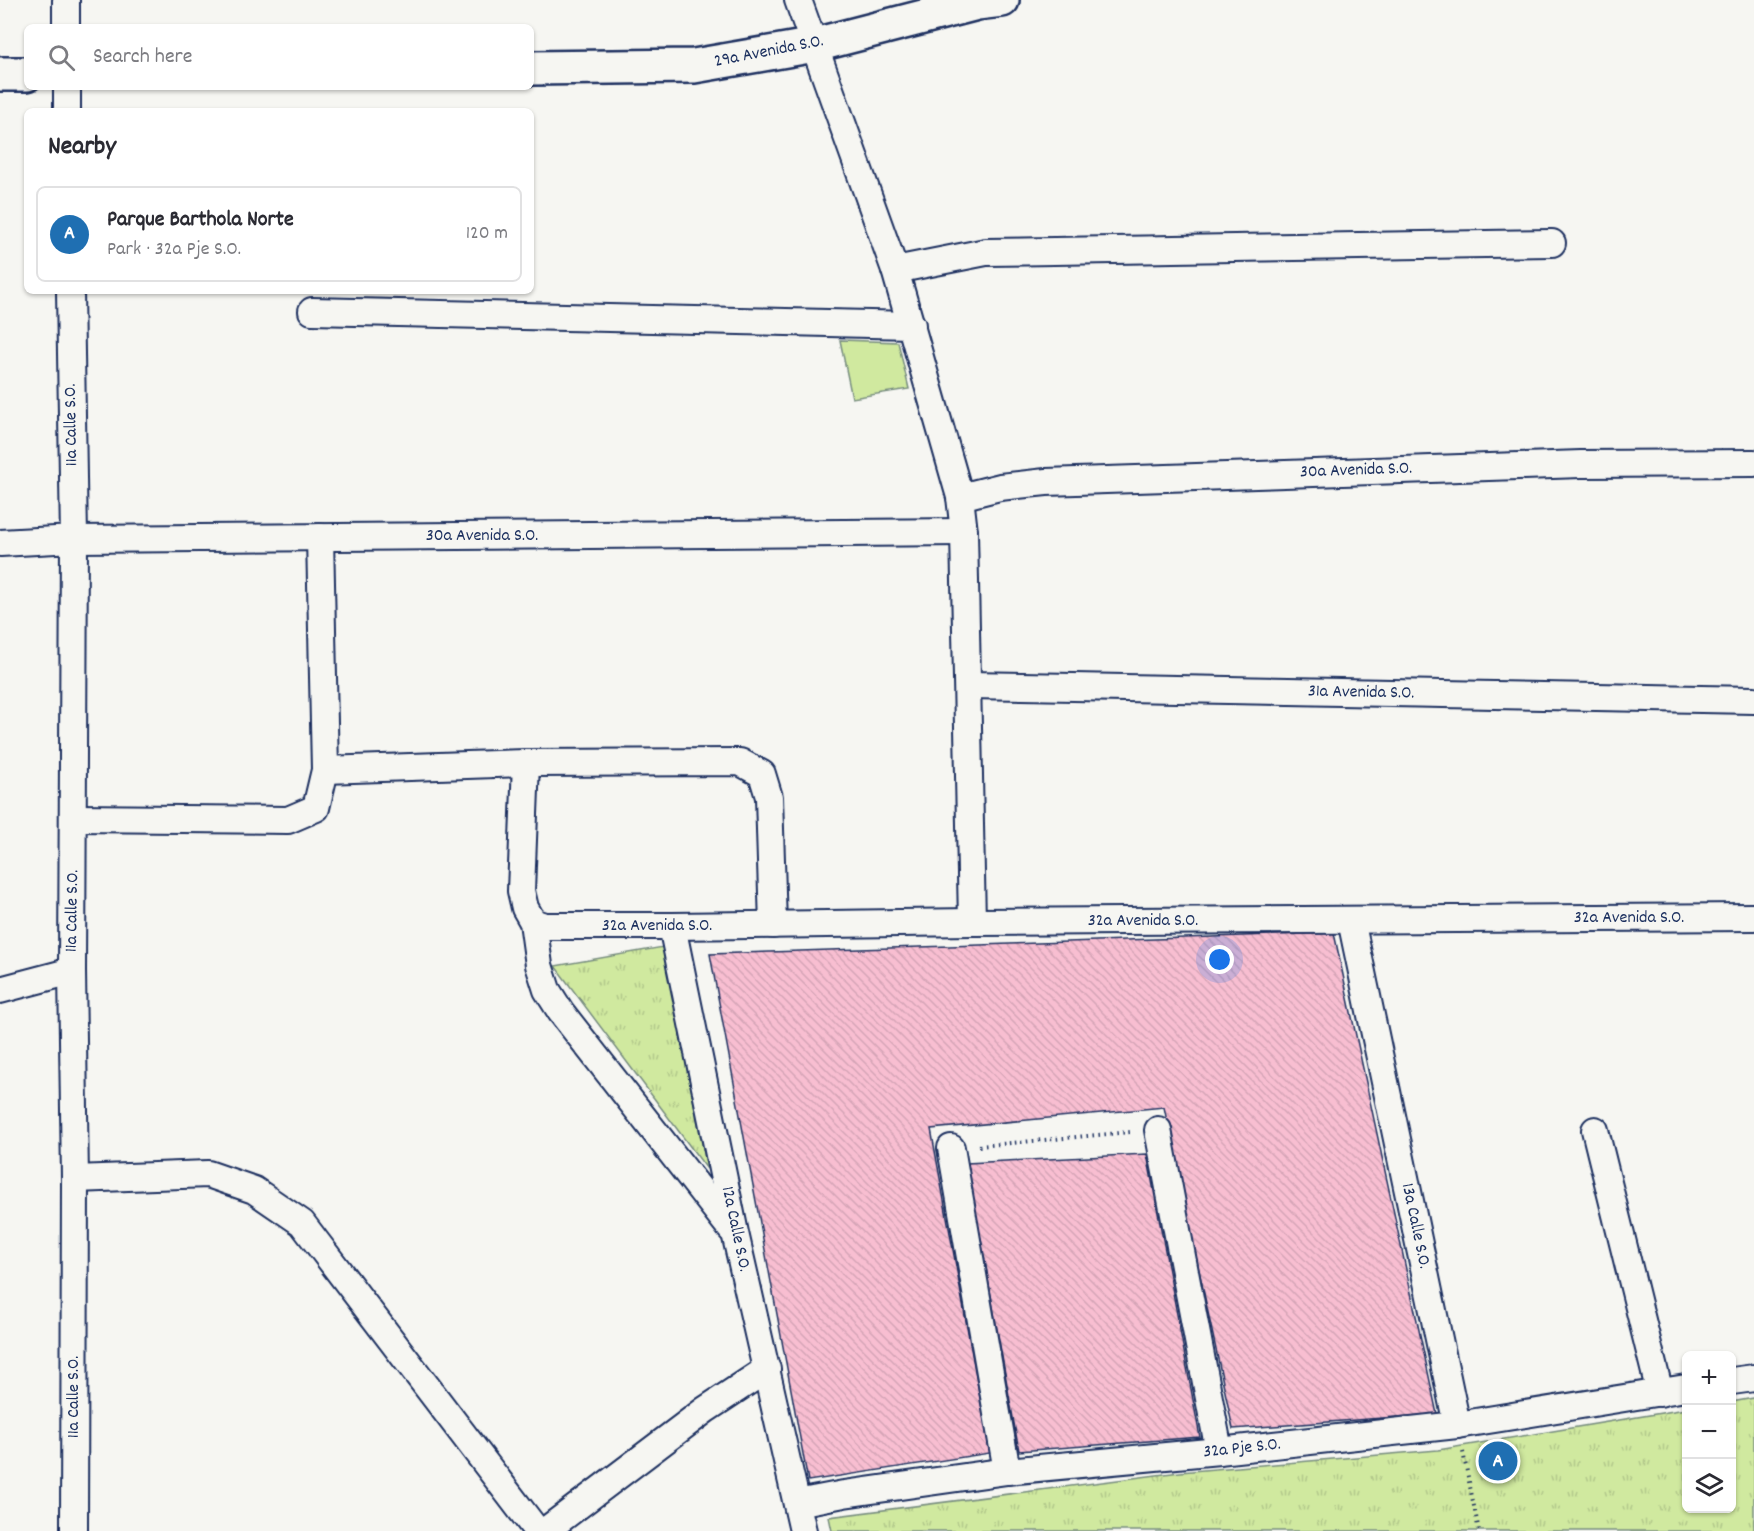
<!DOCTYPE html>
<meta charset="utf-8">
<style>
body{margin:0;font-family:Dekko,sans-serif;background:#f7f7f7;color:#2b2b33}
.controls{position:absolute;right:18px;bottom:18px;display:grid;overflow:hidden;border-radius:9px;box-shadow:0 2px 4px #0004}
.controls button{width:54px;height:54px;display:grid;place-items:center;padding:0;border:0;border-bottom:2px solid #e1e1e2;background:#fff;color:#2b2b33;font:30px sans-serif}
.you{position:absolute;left:1220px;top:960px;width:21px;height:21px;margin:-15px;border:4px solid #fff;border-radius:50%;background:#1a73e8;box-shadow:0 0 0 9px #1a73e833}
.badge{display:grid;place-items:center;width:39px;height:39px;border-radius:50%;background:#1f6fb2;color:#fff;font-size:20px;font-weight:700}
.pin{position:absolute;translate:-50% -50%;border:3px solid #fff;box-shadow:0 2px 6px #0006}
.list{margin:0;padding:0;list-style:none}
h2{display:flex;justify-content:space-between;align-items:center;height:78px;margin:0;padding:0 24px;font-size:26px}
h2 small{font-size:20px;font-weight:400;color:#7c7c81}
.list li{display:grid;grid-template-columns:39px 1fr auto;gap:18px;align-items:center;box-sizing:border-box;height:96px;margin:0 12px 12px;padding:0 12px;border:2px solid #e1e1e2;border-radius:9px}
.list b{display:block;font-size:22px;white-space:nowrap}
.list p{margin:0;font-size:20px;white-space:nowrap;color:#7c7c81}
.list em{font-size:20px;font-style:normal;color:#7c7c81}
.icon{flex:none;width:33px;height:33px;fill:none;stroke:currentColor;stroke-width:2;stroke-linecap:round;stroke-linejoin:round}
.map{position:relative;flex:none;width:1754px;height:1531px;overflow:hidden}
.search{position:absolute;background:#fff;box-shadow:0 2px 4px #0004;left:24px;top:24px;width:510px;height:66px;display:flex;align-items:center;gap:15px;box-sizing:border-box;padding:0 21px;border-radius:9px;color:#7c7c81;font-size:22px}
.panel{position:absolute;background:#fff;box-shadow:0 2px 4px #0004;left:24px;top:108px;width:510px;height:186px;border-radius:9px}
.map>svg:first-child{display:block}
.green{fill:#d0e99f;stroke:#768c7e;stroke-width:1.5}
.park{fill:url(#park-tufts);stroke:#768c7e;stroke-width:1.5}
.building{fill:url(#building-back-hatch);stroke:#1b2f5e;stroke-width:1.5}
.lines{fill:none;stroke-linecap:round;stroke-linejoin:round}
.street-casing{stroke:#1b2f5e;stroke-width:30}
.secondary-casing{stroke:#1b2f5e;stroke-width:38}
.path{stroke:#1b2f5e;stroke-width:4;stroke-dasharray:1.5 4.5;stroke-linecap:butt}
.street{stroke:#f6f6f2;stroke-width:26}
.secondary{stroke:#f6f6f2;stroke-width:33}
.labels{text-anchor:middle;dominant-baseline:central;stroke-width:5;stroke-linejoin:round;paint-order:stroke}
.street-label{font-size:18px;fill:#1b2f5e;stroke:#f6f6f2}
</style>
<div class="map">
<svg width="1754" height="1531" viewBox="0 0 1754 1531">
<defs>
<pattern id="park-tufts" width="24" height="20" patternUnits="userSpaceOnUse" patternTransform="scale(1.5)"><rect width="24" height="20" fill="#d0e99f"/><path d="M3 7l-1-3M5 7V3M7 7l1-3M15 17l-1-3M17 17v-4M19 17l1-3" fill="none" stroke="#b2c88b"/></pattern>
<pattern id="building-back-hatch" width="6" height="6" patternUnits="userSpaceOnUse" patternTransform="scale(1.5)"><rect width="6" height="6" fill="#f8bed1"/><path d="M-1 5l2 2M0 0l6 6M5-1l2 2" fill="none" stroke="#d4a4b6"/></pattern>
</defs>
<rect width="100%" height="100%" fill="#f6f6f2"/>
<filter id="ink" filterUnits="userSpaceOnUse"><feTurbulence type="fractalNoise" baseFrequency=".0167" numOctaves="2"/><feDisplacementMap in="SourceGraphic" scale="12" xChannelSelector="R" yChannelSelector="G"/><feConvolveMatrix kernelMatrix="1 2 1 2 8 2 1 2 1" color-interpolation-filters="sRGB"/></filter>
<g filter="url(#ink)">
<!-- green -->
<path class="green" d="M840,340L898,342L909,389L852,398Z"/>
<!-- park -->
<g class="park">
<path d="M663,947L707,1169L555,966Z"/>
<path d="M1754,1398V1531H832L829,1517L1180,1472L1438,1450L1686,1409V1508H1732V1402Z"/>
</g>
<!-- building -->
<g class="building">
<path d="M1334,933L1437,1414L1233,1429L1164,1107L931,1129L990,1453L808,1481L710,954Z"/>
<path d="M1147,1154L1200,1437L1019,1451L967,1163Z"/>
</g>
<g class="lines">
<!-- street casing -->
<g class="street-casing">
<g id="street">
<path d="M66,0V27"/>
<path d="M798,0L895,270L960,497L964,532L972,922"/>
<path d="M67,87V111"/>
<path d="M895,270L986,252L1552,243"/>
<path d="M70,291L74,539L72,971L75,1179L74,1531"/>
<path d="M312,311L912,325"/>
<path d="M960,497L1000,487L1046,482L1581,464L1754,463"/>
<path d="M0,543L74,539L964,532"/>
<path d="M969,685L1754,700"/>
<path d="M526,763L521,891L525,908L533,922L539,965L547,990L561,1012L731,1229"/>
<path d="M325,770L526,763L740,762L762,774L769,797L773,925"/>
<path d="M74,818L288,820L316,808L325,770L320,537"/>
<path d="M1351,920L1457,1425"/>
<path d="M533,922L545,926H672L972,922L1754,917"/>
<path d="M672,926L735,1233L803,1531"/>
<path d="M0,990L72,971"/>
<path d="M1158,1130L1219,1451"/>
<path d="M1595,1130L1660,1393"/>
<path d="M951,1148L1007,1471"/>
<path d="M75,1179L208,1174L254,1190L302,1223L537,1531"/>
<path d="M1732,1381L1754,1378"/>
<path d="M797,1503L844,1494L1007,1471L1219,1451L1457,1425L1686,1388"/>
<path d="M545,1531L705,1410L767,1369"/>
</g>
</g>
<!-- secondary casing -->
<g class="secondary-casing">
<g id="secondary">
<path d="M531,68L694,66L815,45L977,3L1002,0"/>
<path d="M0,74H27"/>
</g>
</g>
<!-- path -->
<g class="path">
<path d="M979,1146L1130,1132"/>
<path d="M1463,1452L1479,1531"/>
</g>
<!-- street -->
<use href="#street" class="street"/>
<!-- secondary -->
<use href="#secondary" class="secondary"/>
</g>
</g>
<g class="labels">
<!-- street labels -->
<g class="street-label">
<text transform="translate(769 52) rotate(-11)">29a Avenida S.O.</text>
<text transform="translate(72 425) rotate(-91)">11a Calle S.O.</text>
<text transform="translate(1356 471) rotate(-2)">30a Avenida S.O.</text>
<text x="482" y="536">30a Avenida S.O.</text>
<text transform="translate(1361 693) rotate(1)">31a Avenida S.O.</text>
<text transform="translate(73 911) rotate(-89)">11a Calle S.O.</text>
<text x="1629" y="918">32a Avenida S.O.</text>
<text x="1143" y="921">32a Avenida S.O.</text>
<text x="657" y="926">32a Avenida S.O.</text>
<text transform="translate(1415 1226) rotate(78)">13a Calle S.O.</text>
<text transform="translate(735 1229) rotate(78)">12a Calle S.O.</text>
<text transform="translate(74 1397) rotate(-90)">11a Calle S.O.</text>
<text transform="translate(1242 1449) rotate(-6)">32a Pje S.O.</text>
</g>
</g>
</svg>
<div class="controls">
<button>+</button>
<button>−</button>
<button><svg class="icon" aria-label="layers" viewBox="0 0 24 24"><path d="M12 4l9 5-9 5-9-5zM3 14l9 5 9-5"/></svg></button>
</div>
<div class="you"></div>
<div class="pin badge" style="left:1498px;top:1461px">A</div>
<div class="search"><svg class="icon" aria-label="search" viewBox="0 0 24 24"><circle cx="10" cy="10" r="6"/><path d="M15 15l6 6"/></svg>Search here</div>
<section class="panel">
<h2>Nearby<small></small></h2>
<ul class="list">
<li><span class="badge">A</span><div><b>Parque Barthola Norte</b><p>Park · 32a Pje S.O.</p></div><em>120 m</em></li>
</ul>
</section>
</div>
